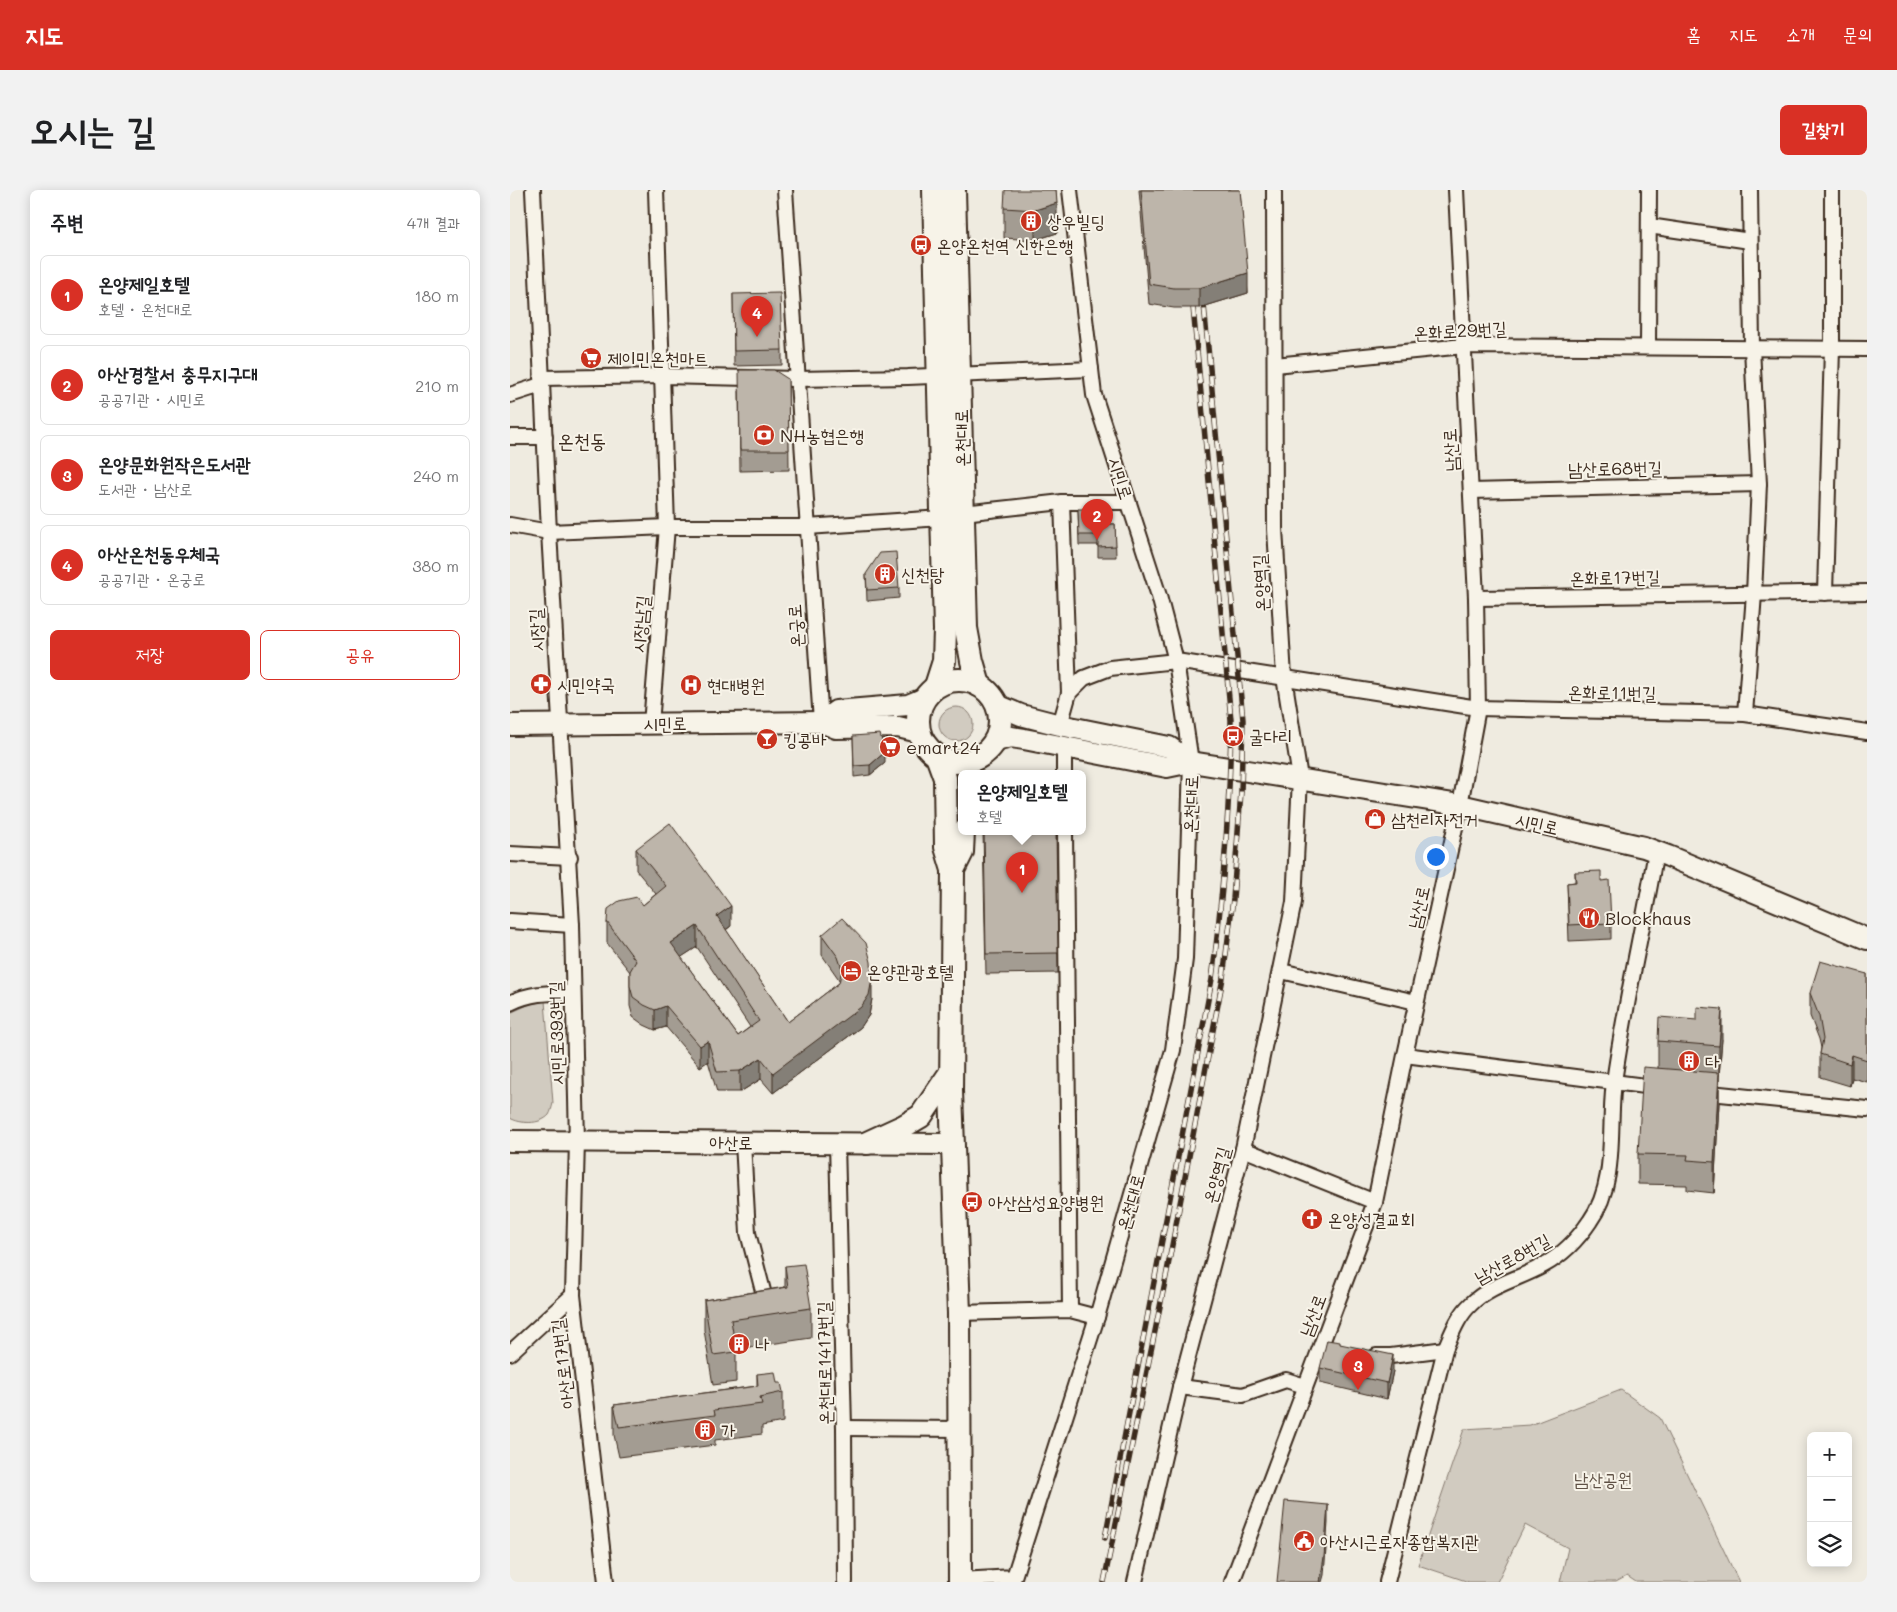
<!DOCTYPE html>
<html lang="ko">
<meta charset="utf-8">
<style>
body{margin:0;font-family:Mali,"Poor Story",sans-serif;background:#f2f2f2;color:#202124}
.controls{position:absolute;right:15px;bottom:15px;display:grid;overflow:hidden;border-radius:8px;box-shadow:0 2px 12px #0003}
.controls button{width:45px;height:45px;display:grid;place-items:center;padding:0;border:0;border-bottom:1px solid #e0e0e0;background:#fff;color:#202124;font:25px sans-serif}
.you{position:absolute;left:925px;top:666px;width:18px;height:18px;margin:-12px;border:4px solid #fff;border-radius:50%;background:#1a73e8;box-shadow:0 0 0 8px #1a73e833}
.badge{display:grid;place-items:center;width:32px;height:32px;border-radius:50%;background:#d93025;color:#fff;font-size:16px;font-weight:700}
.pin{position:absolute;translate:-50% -41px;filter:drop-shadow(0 1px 2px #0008)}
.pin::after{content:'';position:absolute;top:26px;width:18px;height:15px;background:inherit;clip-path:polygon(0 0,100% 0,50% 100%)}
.popup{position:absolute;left:448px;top:580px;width:128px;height:65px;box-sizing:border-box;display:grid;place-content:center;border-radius:8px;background:#fff;filter:drop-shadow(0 1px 4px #0005);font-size:16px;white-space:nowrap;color:#757577}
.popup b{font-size:19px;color:#202124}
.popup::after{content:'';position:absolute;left:50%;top:100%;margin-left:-10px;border:10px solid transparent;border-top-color:#fff}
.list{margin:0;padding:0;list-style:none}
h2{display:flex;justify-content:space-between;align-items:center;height:65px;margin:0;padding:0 20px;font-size:21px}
h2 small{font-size:16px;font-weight:400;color:#757577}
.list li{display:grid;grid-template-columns:32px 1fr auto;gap:15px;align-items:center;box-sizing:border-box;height:80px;margin:0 10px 10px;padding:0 10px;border:1px solid #e0e0e0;border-radius:8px}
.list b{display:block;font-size:19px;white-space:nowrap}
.list p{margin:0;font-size:16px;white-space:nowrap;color:#757577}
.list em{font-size:16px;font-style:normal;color:#757577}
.actions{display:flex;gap:10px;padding:15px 20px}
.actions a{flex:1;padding:11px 0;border:1px solid #d93025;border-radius:8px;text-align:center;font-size:18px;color:#d93025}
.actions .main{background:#d93025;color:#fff}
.icon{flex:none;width:28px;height:28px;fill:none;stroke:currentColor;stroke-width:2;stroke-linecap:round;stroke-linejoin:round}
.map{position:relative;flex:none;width:1357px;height:1392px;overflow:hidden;border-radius:8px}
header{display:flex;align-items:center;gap:30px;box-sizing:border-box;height:70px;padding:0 25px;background:#d93025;color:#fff}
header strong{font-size:24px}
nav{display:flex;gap:28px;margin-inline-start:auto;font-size:18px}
.intro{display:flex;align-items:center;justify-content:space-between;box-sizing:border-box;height:120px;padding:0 30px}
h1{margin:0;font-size:35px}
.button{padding:12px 22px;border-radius:8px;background:#d93025;color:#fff;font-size:18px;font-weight:700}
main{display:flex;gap:30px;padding:0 30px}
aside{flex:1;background:#fff;border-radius:8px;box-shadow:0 2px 12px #0003}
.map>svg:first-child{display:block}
.green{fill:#d1cbc0;stroke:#867a6f}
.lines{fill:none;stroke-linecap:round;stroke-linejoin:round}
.street-casing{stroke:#3b2a1e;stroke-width:18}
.secondary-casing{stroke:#3b2a1e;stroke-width:24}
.primary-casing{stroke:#3b2a1e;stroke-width:26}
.street{stroke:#f7f3e8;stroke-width:14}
.secondary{stroke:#f7f3e8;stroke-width:20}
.primary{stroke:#f7f3e8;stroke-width:22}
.rail-casing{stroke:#3b2a1e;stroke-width:5.5}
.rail{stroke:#f7f3e8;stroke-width:4;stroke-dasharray:11;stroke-linecap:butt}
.wall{fill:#a39c92;stroke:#3b2a1e;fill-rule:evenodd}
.shaded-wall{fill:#847f77;stroke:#3b2a1e}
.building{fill:#bdb5aa;stroke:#3b2a1e;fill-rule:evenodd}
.labels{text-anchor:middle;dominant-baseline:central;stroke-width:4;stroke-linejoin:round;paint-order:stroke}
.poi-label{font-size:18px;fill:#3b2a1e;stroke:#f7f3e8;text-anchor:start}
.street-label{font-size:18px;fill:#3b2a1e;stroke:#f7f3e8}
.park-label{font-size:18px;fill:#605246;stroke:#f7f3e8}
.quarter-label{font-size:20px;fill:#3b2a1e;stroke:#f7f3e8}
</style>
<header>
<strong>지도</strong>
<nav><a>홈</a><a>지도</a><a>소개</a><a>문의</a></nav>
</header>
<div class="intro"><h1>오시는 길</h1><a class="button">길찾기</a></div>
<main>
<aside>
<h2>주변<small>4개 결과</small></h2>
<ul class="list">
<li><span class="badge">1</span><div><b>온양제일호텔</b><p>호텔 · 온천대로</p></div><em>180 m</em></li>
<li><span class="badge">2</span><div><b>아산경찰서 충무지구대</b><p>공공기관 · 시민로</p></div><em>210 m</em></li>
<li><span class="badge">3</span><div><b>온양문화원작은도서관</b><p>도서관 · 남산로</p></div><em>240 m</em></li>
<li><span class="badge">4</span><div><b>아산온천동우체국</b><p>공공기관 · 온궁로</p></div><em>380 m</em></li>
</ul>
<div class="actions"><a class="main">저장</a><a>공유</a></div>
</aside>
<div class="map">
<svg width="1357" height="1392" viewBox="0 0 1357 1392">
<rect width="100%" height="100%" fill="#efebe0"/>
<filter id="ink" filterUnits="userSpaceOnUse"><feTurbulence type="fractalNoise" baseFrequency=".02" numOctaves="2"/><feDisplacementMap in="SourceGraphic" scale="10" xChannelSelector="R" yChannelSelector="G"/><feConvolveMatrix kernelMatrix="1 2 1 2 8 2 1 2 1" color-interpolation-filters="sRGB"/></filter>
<g filter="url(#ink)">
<!-- green -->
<g class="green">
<circle cx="446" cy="534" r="17"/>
<path d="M35,811L43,913C42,917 41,922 39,925C30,935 10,934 0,928V823L20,814Z"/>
<path d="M1111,1200L1150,1228L1229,1392H1126L1117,1386L1106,1392H1050L1058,1358L1015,1335L987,1392H959L908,1375L954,1239L1020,1235Z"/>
</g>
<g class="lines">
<!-- street casing -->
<g class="street-casing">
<g id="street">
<path d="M23,0L39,342L62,735L67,951L63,1105L96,1392"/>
<path d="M275,0L311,532"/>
<path d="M1139,36L1240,51"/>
<path d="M1138,156L1139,0"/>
<path d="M765,175L954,156L1357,159"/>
<path d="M31,188L153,186L287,189L398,187L581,179"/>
<path d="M0,205L31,195"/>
<path d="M0,247H35"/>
<path d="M961,301L1249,294"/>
<path d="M453,323L552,312H618"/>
<path d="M0,335L39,342L157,337H297L432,328"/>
<path d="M1315,403L1322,158V0"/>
<path d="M966,408L1357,402"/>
<path d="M559,503L574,488L600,478L666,471L968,518L1235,524L1357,542"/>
<path d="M1235,524L1244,404L1249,294L1242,158L1240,0"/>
<path d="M141,534L157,337L146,0"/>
<path d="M550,535L559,503L552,312"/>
<path d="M554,557V584"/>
<path d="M555,642L560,1120"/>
<path d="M0,664L60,667"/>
<path d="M0,731L62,735"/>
<path d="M771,781L906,812"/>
<path d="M0,813C22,802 39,803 63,803"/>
<path d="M895,865L1150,898"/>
<path d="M1191,902L1357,919"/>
<path d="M233,952L238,1043L253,1101"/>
<path d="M327,953L334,1238L335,1392"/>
<path d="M733,959L865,1012"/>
<path d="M449,1123L560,1120L587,1127"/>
<path d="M0,1163L63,1105"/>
<path d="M866,1166H881L935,1159"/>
<path d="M670,1197L733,1205L776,1190L795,1196"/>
<path d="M334,1238L450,1239"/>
<path d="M450,1390L504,1387L587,1127L663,860L675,769L681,572L666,471L649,406L584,205L560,0"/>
<path d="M625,1392L670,1197L733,959L784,712L790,588L774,487L765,339L764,0"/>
<path d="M722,1392L865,1012L895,865L950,615L968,518L966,408L946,0"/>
<path d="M877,1392L935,1159C942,1143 948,1126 961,1114C981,1094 1010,1089 1034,1075C1052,1065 1068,1049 1080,1031C1108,992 1098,937 1104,892C1115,814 1133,738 1146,661"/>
</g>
</g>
<!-- secondary casing -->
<g class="secondary-casing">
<g id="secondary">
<path d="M487,515L511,525L550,535L659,557L681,572"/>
<path d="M311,532L326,521L398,515L415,508"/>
<path d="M0,535L311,532L326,538L388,537L409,542"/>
<path d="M486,551L501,547L514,549L657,577L681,572L950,615L1134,657L1158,666L1357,749"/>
<path d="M0,951L442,954"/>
</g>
</g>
<!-- primary casing -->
<g class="primary-casing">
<g id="primary">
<path d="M424,0L435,440L434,471L426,496"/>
<path d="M444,0L456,438L462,471L469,495"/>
<circle cx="449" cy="531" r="41"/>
<path d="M427,566L435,588L436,657L443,680L441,901L449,1123L450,1392"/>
<path d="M443,680L452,662L453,642"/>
<path d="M357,953L394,936L411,926L441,882"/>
</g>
</g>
<!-- street -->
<use href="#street" class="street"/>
<!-- secondary -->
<use href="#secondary" class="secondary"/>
<!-- primary -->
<use href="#primary" class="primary"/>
<!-- rail casing -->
<g class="rail-casing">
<g id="rail">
<path d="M595,1348L702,789C713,703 720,617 721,530L682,106"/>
<path d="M594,1392L655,1092L713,788L723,709L731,602L733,530L693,104"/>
</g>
</g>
<!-- rail -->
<use href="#rail" class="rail"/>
</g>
<!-- wall -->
<g class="wall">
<path d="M546,0L547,43L525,50L494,48V18Z"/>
<path d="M629,0H730L738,103L689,118H664L639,114Z"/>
<path d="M223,104L272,160V175L224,176Z"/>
<path d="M278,189L279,280L230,281L229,201Z"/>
<path d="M568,319L594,334H605L606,367H588V355H569Z"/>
<path d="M356,384L389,398V408L357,411Z"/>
<path d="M343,546L375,573L360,585L344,587Z"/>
<path d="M473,642H546L548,783L476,784Z"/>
<path d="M126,659L221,736L216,740L278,832L329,793L330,792L328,788L312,765V745L362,809L359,825L351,837L263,903L251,889L230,902H207L198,871L190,877L156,837L145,840L134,835L123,827L120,816V782L97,753V732L133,715L146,704L126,680ZM187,757L240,837L228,846L171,767Z"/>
<path d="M1065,682L1091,691L1101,733V749L1059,751L1057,693L1065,692Z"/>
<path d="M1357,784V892L1342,888L1340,896L1310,887V864L1311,858L1309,849L1300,826V803Z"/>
<path d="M1212,849L1209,886V913L1204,1003L1177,1000V995L1128,994V964L1148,878V851Z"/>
<path d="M275,1076L301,1118V1148L226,1159V1192L203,1195L194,1140V1110L275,1097Z"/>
<path d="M830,1154L883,1181L877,1209L810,1193V1178Z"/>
<path d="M247,1184L267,1193L273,1202V1232L252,1236V1244L205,1250V1255L109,1267L104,1245V1215L247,1196Z"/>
</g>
<!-- shaded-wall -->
<g class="shaded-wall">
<path d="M547,13V43L525,50V20Z"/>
<path d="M738,83V103L689,118V98Z"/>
<path d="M375,562V573L360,585V575Z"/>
<path d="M221,716V736L207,746V726Z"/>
<path d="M187,736V757L161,774V753Z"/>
<path d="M362,789V809L359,825L351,837L263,903V883Z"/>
<path d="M156,816V837L145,840V820Z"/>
<path d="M1212,819V849L1209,886V856Z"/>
<path d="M198,851V871L190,877V856Z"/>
<path d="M1342,865V888L1340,896V874Z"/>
<path d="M251,868V889L230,902V881Z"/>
<path d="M1209,883V913L1204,1003V972Z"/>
<path d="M883,1165V1181L877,1209V1193Z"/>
<path d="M818,1315V1333L814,1385L812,1392H810Z"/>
</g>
<!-- building -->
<g class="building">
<path d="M495,0H546L547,13L525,20L494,18Z"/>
<path d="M631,0H730L738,83L689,98H664L639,94Z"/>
<path d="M270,103L272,160L224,161L223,104Z"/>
<path d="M229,180H264L278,189L279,260H230Z"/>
<path d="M568,319H594V334H605L606,356L588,357V345H569Z"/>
<path d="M386,362L389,398L357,400L356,384L370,363Z"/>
<path d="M370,544L375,562L360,575L344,576L343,546Z"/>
<path d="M160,633L221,716L207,726L278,832L329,793L332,779L328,767L312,745L332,728L356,753L361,772L362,789L359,805L351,817L263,883L251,868L230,881L207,882L198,851L190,856L156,816L145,820L134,815L123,807L120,796V781L126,771L97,732L98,719L109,711L127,707L133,715L156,696L126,659ZM187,736L249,831L228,846L161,753Z"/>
<path d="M474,642H546L548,763L476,764Z"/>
<path d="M1091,681V691L1099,690L1101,733L1059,735L1057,693L1066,692L1065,682Z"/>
<path d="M1310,771L1357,784V870L1342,865L1340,874L1310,864L1313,849L1309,826L1300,803Z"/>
<path d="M1187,817L1212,819L1209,856L1148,851L1149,827L1187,830Z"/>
<path d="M1133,877L1209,883L1204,972L1177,970L1178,965L1128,964Z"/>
<path d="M294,1074L301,1118L221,1130L226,1162L203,1165L194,1110L278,1097L275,1076Z"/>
<path d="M817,1150L830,1152V1154L883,1165L877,1193L810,1178Z"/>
<path d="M265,1182L267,1193H271L273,1202L250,1207L252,1214L204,1220L205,1225L109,1237L104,1215L248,1196L247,1184Z"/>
<path d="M775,1311L818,1315L814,1367L810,1392H767Z"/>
</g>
</g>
<!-- icons -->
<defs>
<g id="building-disc" transform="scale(1.125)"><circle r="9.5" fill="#c8321e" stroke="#f7f3e8"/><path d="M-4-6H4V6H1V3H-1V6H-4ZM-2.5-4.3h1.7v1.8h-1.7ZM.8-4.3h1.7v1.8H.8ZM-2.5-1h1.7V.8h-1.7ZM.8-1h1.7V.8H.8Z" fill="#fff"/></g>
<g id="bus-disc" transform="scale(1.125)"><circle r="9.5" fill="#c8321e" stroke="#f7f3e8"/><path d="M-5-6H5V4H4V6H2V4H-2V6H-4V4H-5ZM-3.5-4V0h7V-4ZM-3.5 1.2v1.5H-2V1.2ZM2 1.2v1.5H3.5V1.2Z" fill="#fff"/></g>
<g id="supermarket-disc" transform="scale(1.125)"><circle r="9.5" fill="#c8321e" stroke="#f7f3e8"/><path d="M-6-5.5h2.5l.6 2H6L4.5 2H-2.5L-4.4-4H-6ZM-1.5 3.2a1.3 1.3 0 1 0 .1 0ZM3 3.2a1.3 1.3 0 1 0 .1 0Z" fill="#fff"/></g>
<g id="bank-disc" transform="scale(1.125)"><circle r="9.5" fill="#c8321e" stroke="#f7f3e8"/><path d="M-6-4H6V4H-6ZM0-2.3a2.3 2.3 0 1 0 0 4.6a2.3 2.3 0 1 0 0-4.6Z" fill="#fff"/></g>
<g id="pharmacy-disc" transform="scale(1.125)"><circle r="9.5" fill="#c8321e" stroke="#f7f3e8"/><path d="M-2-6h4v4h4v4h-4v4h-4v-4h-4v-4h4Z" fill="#fff"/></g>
<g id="hospital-disc" transform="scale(1.125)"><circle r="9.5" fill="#c8321e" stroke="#f7f3e8"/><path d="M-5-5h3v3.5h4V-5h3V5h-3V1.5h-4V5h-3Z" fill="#fff"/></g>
<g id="bar-disc" transform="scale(1.125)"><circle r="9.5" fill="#c8321e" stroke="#f7f3e8"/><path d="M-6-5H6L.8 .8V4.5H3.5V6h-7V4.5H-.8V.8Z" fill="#fff"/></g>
<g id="shop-disc" transform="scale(1.125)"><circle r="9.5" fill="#c8321e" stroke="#f7f3e8"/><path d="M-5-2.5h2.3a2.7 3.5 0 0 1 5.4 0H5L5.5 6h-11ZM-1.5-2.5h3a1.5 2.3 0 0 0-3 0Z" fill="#fff"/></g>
<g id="restaurant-disc" transform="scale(1.125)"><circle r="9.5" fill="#c8321e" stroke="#f7f3e8"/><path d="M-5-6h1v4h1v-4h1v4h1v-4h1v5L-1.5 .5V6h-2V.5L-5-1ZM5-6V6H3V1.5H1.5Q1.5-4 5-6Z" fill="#fff"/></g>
<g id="hotel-disc" transform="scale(1.125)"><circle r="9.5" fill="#c8321e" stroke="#f7f3e8"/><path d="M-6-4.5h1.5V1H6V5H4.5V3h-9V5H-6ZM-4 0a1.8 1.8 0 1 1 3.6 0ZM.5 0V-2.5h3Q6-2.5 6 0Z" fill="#fff"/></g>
<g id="church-disc" transform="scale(1.125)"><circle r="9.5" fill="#c8321e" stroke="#f7f3e8"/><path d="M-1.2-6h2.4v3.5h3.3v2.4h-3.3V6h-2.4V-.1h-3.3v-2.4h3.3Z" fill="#fff"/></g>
<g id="civic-disc" transform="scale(1.125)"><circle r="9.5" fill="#c8321e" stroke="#f7f3e8"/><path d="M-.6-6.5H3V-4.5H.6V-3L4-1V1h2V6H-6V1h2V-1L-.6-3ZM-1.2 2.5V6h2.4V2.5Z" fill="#fff"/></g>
</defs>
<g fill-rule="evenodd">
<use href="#building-disc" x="521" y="31"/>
<use href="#bus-disc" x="411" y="55"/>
<use href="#supermarket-disc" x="81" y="168"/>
<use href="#bank-disc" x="254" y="245"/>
<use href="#building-disc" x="375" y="384"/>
<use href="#pharmacy-disc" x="31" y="494"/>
<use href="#hospital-disc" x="181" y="495"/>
<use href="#bus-disc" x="723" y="546"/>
<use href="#bar-disc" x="257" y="549"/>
<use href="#supermarket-disc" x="380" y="557"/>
<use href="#shop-disc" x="865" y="629"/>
<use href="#restaurant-disc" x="1079" y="728"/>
<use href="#hotel-disc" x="341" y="781"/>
<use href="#building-disc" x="1179" y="871"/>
<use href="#bus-disc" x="462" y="1012"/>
<use href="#church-disc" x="802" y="1029"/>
<use href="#building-disc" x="229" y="1154"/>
<use href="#building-disc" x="195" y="1240"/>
<use href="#civic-disc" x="794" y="1351"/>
</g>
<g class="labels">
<!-- poi labels -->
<g class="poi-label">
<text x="537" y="31">상우빌딩</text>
<text x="427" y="55">온양온천역 신한은행</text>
<text x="97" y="168">제이민온천마트</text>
<text x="270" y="245">NH농협은행</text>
<text x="391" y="384">신천탕</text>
<text x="47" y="494">시민약국</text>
<text x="197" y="495">현대병원</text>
<text x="739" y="546">굴다리</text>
<text x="273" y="549">킹콩바</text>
<text x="396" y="557">emart24</text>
<text x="881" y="629">삼천리자전거</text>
<text x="1095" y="728">Blockhaus</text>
<text x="357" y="781">온양관광호텔</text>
<text x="1195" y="871">다</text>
<text x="478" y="1012">아산삼성요양병원</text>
<text x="818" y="1029">온양성결교회</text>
<text x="245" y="1154">나</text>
<text x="211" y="1240">가</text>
<text x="810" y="1351">아산시근로자종합복지관</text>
</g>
<!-- street labels -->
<g class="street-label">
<text transform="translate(950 140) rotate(-3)">온화로29번길</text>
<text transform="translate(451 248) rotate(-91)">온천대로</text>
<text transform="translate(940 260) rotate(-93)">남산로</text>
<text transform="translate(1105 278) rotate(-1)">남산로68번길</text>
<text transform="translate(611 288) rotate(72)">시민로</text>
<text transform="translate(1105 387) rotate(-1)">온화로17번길</text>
<text transform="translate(750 393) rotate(-93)">온양역길</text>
<text transform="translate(130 434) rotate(-85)">시장남길</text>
<text transform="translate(285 436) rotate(-94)">온궁로</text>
<text transform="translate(26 440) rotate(-93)">시장길</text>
<text transform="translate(1102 502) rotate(1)">온화로11번길</text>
<text transform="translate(155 533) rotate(-1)">시민로</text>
<text transform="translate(680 614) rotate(-88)">온천대로</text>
<text transform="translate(1027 633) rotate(13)">시민로</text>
<text transform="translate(908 717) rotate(-77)">남산로</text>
<text transform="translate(46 843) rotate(-91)">시민로393번길</text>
<text x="221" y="952">아산로</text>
<text transform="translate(706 985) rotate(-75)">온양역길</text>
<text transform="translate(620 1012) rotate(-74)">온천대로</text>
<text transform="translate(1002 1068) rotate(-29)">남산로8번길</text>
<text transform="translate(802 1125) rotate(-69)">남산로</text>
<text transform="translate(314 1173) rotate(-91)">온천대로1417번길</text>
<text transform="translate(52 1174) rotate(-97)">아산로17번길</text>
</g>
<!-- park labels -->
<g class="park-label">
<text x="1093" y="1289">남산공원</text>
</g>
<!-- quarter labels -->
<g class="quarter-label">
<text x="72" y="250">온천동</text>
</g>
</g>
</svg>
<div class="controls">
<button>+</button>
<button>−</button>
<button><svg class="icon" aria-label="layers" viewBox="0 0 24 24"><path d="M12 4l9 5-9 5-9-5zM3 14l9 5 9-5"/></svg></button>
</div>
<div class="you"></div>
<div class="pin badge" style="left:512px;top:703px">1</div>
<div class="popup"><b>온양제일호텔</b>호텔</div>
<div class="pin badge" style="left:587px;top:350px">2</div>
<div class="pin badge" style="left:848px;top:1200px">3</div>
<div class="pin badge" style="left:247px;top:147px">4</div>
</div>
</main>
